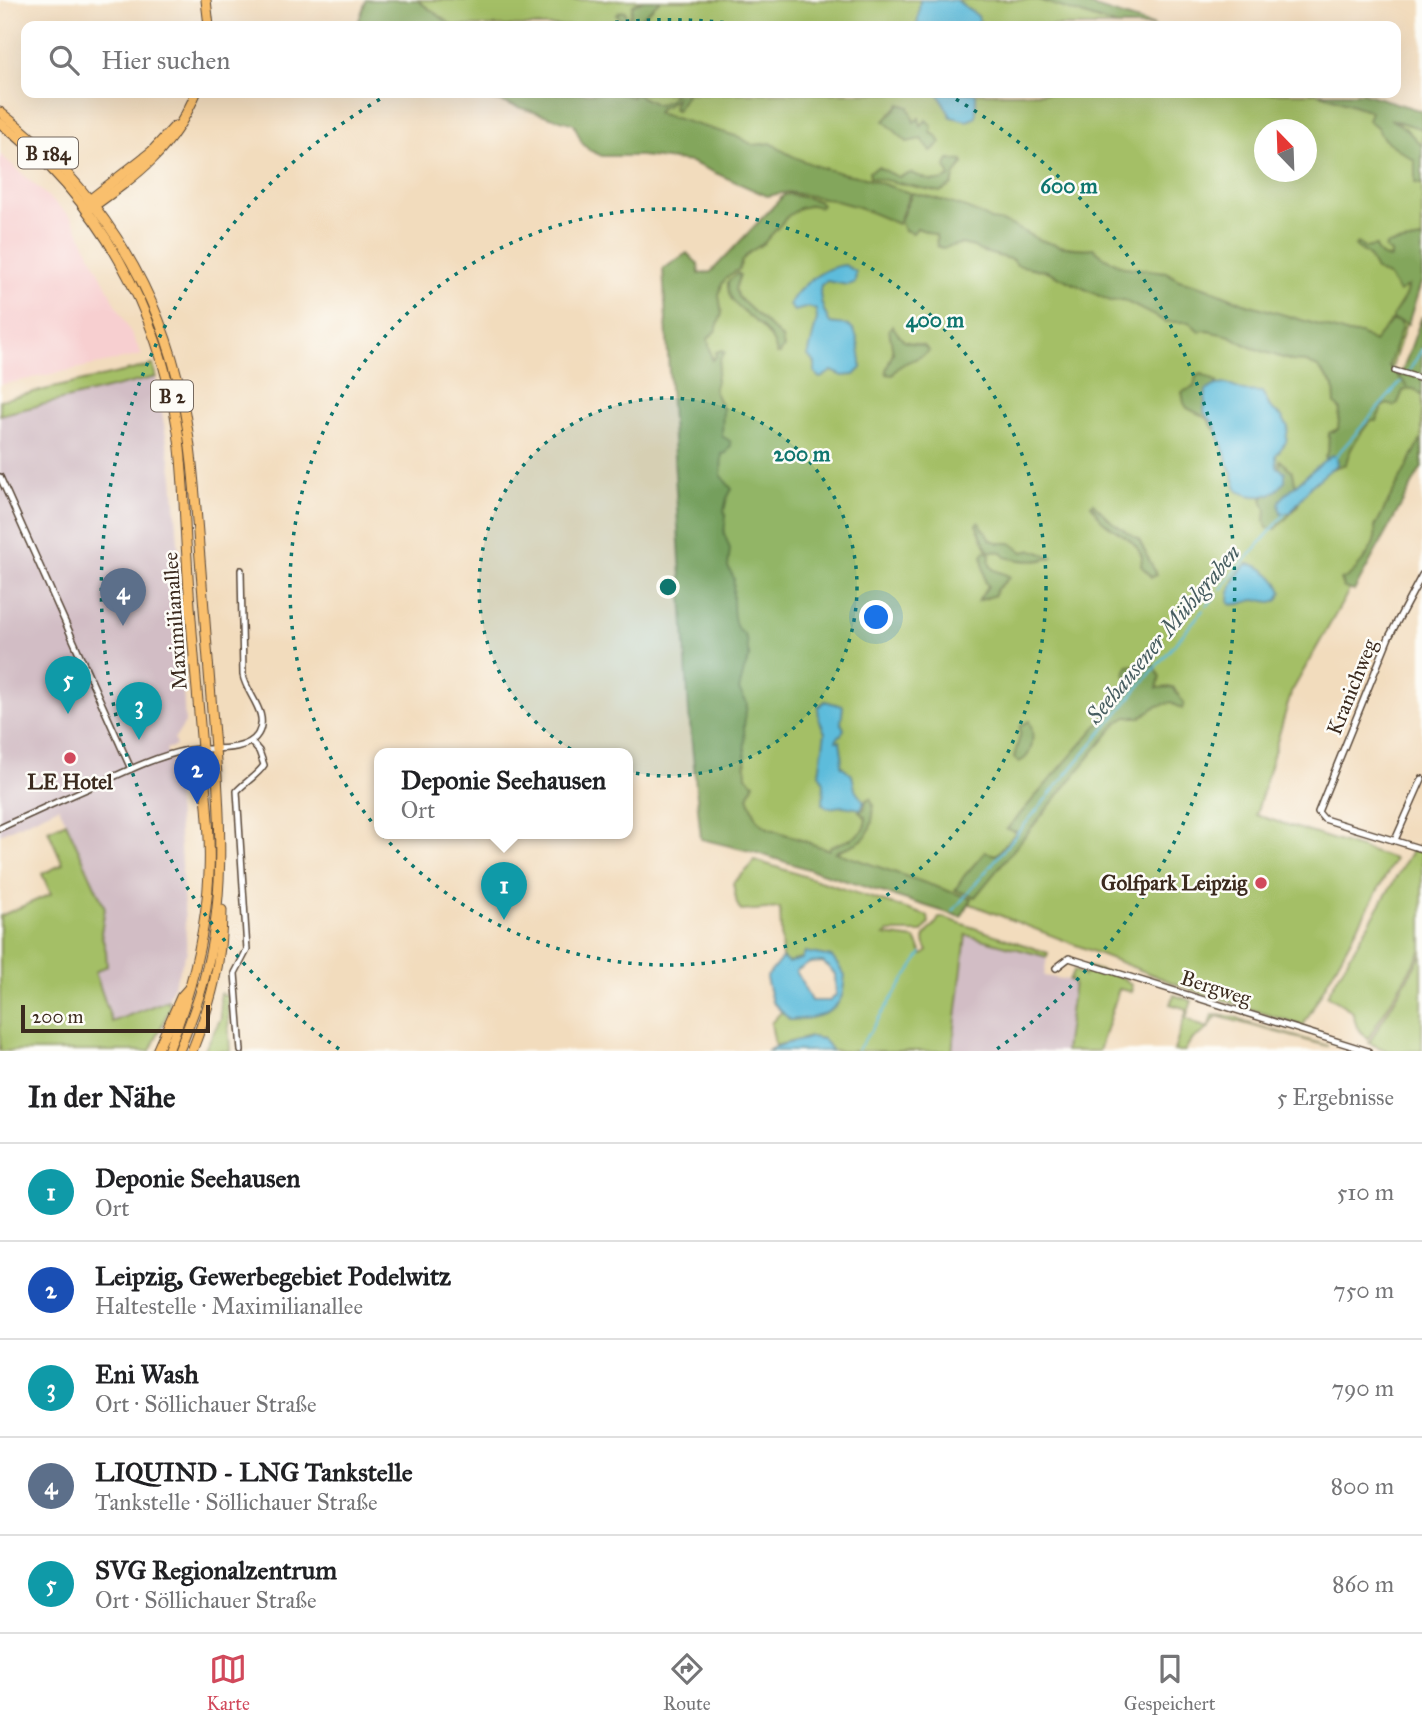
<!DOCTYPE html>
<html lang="de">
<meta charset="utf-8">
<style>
body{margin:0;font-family:"IM FELL Great Primer",serif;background:#f2f2f2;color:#202124}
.compass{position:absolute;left:1254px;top:119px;width:63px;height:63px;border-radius:50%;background:#fff;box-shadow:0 7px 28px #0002;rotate:337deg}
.scale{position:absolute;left:21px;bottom:18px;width:189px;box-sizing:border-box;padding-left:7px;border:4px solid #3b2a1e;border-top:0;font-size:19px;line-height:24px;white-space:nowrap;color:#3b2a1e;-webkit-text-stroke:5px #fdfcf7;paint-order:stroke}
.you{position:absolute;left:877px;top:618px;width:24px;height:24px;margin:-18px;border:5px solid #fff;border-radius:50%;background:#1a73e8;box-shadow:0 0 0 10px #1a73e833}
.badge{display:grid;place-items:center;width:46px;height:46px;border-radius:50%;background:#d1495b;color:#fff;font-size:23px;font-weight:700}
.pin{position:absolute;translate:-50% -58px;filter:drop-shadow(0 2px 4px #0008)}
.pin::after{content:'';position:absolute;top:37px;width:24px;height:21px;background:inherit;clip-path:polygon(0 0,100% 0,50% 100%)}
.popup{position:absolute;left:374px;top:748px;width:259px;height:91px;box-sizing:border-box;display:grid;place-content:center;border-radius:14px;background:#fff;filter:drop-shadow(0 2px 5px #0005);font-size:23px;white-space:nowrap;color:#757577}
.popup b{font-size:26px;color:#202124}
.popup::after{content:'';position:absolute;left:50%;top:100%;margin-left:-14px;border:14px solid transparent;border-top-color:#fff}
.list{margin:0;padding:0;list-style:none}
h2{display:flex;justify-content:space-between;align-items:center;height:91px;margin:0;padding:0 28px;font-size:30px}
h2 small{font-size:23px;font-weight:400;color:#757577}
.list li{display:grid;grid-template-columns:46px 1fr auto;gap:21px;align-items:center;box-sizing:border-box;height:98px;padding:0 28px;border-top:2px solid #e0e0e0}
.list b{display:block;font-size:26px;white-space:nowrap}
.list p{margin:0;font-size:23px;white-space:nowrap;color:#757577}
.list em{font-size:23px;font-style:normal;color:#757577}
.icon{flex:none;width:38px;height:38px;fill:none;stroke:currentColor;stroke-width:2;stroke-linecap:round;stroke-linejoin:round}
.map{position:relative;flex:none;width:1422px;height:1051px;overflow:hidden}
.search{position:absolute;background:#fff;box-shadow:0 7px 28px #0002;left:21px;right:21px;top:21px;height:77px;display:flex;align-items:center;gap:18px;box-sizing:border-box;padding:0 24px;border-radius:14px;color:#757577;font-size:26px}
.sheet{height:581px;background:#fff}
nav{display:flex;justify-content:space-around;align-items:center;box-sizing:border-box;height:98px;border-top:2px solid #e0e0e0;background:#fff;font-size:19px;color:#757577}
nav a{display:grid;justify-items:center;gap:4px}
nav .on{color:#d1495b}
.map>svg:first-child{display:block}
.built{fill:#f7cfd0}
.industrial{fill:#d2bdc5}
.green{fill:#a4bf66;stroke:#707442;stroke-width:2;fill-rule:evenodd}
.forest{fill:#83a65b;stroke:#5f683c;stroke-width:2}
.water{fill:#5dbcdb;stroke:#4c737c;stroke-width:2;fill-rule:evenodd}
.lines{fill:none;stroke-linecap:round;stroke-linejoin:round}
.stream{stroke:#5dbcdb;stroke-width:2}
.minor-casing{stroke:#564536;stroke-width:8}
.primary-casing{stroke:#564536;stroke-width:11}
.trunk-casing{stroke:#564536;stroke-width:11}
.minor{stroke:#fff;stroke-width:5}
.primary{stroke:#f9bf6d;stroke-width:9}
.trunk{stroke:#f9bf6d;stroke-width:9}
.ring{fill:none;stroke:#0f766e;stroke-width:3.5;stroke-dasharray:3.5 7}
.poi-dot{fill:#d1495b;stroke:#fdfcf7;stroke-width:2.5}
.labels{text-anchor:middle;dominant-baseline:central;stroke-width:5;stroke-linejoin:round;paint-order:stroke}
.shield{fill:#fdfcf7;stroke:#75695f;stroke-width:2}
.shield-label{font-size:19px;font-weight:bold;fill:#3b2a1e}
.street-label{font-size:21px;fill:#3b2a1e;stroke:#fdfcf7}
.poi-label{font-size:21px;font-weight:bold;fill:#3b2a1e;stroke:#fdfcf7}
.water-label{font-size:23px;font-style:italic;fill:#475d60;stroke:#fdfcf7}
.centre{fill:#0f766e;stroke:#fdfcf7;stroke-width:3.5}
.ring-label{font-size:21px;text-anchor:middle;font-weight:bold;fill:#0f766e;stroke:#fdfcf7;stroke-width:5;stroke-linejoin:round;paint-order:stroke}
</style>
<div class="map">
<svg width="1422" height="1051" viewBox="0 0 1422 1051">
<rect width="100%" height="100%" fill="#fdfcf7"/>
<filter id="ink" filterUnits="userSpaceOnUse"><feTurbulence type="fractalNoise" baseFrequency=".0143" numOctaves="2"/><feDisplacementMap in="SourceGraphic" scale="14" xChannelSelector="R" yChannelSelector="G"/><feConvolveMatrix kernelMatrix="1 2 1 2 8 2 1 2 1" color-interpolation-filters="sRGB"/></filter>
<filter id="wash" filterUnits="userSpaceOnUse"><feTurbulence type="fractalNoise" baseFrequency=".00686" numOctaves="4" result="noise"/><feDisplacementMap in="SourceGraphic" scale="28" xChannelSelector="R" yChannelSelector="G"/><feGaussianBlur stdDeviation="1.57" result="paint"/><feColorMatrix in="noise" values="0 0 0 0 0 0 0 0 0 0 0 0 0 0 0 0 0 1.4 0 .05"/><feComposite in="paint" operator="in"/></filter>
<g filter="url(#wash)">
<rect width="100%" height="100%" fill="#f2dcbd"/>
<!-- built -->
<path class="built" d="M0,154L72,218L142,355L0,385Z"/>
<!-- industrial -->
<g class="industrial">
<path d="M156,377L173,477L182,593L178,596L185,723L174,740L176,746L166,749L175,774L187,951L162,1015L0,1051L92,876L59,807L0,834V415Z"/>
<path d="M966,934L1047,957L1044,976L1074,981L1065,1051H952Z"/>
</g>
<!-- green -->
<g class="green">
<path d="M373,0H1060L1141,26H364Z"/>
<path d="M527,93H1346L1422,117V274L1391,371L1422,386V441L1372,550L1291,693L1256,815L1395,859L1303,1026L1189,989L950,896L740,822L699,291L800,184ZM1264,130H1306V172H1264Z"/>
<path d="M153,365L156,377L0,415V400Z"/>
<path d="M66,822L105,908L101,933L106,951L107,966L95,972L112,1022L168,1000L170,1008L150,1051H0V916L51,894L42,874L63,864L48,830Z"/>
<path d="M1413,849L1422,852V950L1368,1039L1357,1027L1352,1011L1327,995Z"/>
<path d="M754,860L928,916L929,924L922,932H889L885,935L915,939L923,955L928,951C917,933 932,933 939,918H945L1048,953L1047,957L966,935L952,1051H832L823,1039L810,1037L775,1046L771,1023L782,1011L791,1020L841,997L832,957L802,958L788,963L782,958L780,908L741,911L737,904L733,883L750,867Z"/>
<path d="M1422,954V1051H1388L1369,1043Z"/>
<path d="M1085,966L1123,978L1131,985L1132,992L1119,989L1099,1051H1065L1074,982L1069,980L1074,970L1084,976Z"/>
<path d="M220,993L227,996L230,1051H204L221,1018Z"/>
<path d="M1174,995L1192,1001L1186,1018L1196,1024L1208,1028L1213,1015C1223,1016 1238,1015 1244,1022L1328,1046L1217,1016C1214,1019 1212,1022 1210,1026C1203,1037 1192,1033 1185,1051H1174L1187,1009L1170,1004Z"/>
</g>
<!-- forest -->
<g class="forest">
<path d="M366,0H417L453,26H357Z"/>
<path d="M643,0H661C645,13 640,26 617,26L623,20L616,15L619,12L625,11L627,17H630L633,5Z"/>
<path d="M1039,0H1073L1155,26H1117Z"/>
<path d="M460,93H617L632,97V95H638L657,105L669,100L674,93H687L676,111L673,108L676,98L666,106L661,107L657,113L739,137L753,145L771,143C790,157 816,167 841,173C848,175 855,175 862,177C878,182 894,188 910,193L898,224L858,207L829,199L788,192L767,196L691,162L641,156H602L589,150L582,143L574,124L498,101Z"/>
<path d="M1318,93H1363L1422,111V129L1390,119L1405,128L1422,146V184L1415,183V161L1384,139L1376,126L1368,121L1371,111Z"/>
<path d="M900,104L909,107L914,122L919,118L921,126L926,120L932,126L931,133L937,136L941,143L931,151L921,139L907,142L884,121Z"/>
<path d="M949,160L963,161V164L955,174L952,185L940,192L870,177L869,172L878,167L898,177L911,173C926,178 934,186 950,177L946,166Z"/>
<path d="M912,193C929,196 979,210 990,220C1012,221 1019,231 1038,239C1057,247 1074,250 1094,248L1105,258L1124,267L1166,272L1179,280L1204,287L1244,303L1349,334H1361L1374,342L1391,321H1396L1393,319V315L1405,296L1408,286L1399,292L1389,277L1376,270L1368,255L1355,246L1357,243L1365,248L1376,246V250L1382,257L1391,258V253L1385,249L1386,245L1422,239V280L1408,324L1398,321L1402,326L1389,366L1408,387L1400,378L1422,316V396C1415,388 1412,387 1403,391L1398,403L1393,406L1387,404L1383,406L1376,421H1370C1361,433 1349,448 1346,464L1331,469L1325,456L1328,453L1329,433L1338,429L1340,409L1335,404L1334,386L1318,367L1306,362L1292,361L1250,347L1230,336L1203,330L1200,332L1189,322H1166L1123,300L1110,301L1047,271L1017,265L1013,260L980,251L974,247L961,244L942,248L937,246L936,235L917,228L913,233L904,230L900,221Z"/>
<path d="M789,194C799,198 816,197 822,204L820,207L812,205L800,208L788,216L764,243L750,252L742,260L739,269L726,278L722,284L719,295L722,314L716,330L708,339L712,360L716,356V352L723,350L725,352L720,359L714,390L723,409L722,436L730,441L731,446L726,453L722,454L721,476L732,489L727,498L724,511L726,516L724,533L730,549L728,567L734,578C733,591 731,616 737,628C739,631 743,632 745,636C748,642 747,650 750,657L744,670L739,690L747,703L744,726L746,776L754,783L748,797L758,821L768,828L829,850L830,847L851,839L864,830L866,818L859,811L864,809L866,800L870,798C874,804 874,808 873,815C870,843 857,843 835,852L972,899L961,917L754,852L701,839L689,714L663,269L687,253L698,264L699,274L711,272L784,195Z"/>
<path d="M738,273L740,275L735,289L738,297L782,338L784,347L780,354H777C770,317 725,314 728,282Z"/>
<path d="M892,326L904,341L924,346L929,351C917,362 900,360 893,375L887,374L886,370L893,353L889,329Z"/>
<path d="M1202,374L1217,382L1213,393L1223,431L1214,429L1207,418L1187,408L1184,403L1182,392L1194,387L1196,376Z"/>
<path d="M1422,438V467L1354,591L1344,588L1340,580C1352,578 1373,550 1375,538C1376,534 1375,530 1375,527Z"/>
<path d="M1280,460L1293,472L1299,505L1276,529L1267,528L1265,521L1266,510L1262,499L1279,479Z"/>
<path d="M1093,503L1112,522L1139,540L1157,575L1152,577L1141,566L1142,557C1132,533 1116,535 1101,519C1097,514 1095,509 1091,505Z"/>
<path d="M979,522L991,540L999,543H1011L1023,552L1033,550L1052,557C1038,563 1020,561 1005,557L1002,552L988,551L976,524Z"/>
<path d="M985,551L990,554C990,557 989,561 990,564C992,573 1005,572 1010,577L996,590L995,595L978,601L988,586L985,581L982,555Z"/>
<path d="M1147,661L1154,666L1160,677L1157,688L1173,687L1184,704L1182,709L1171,702L1155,707L1141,717H1127L1118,722L975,897L955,890L964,876L985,852L996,855L1017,832L1007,829L1103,719L1128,681L1125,676L1127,666L1138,665Z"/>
<path d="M1029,721C1035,733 1034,757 1019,762L1014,757L1020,736V726Z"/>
</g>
<!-- water -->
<g class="water">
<path d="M920,0H956L978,16L981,26H917Z"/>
<path d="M938,93H976V117L967,121L951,117Z"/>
<path d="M845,265L856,272L855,283L847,285L827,281L821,285C818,296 824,312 830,323C837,325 847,323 853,329C857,333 862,361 861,368L854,375L843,376L832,371L821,378L818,377L815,372V363L808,356L817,319L816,310L809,307L794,311L789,305C798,287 824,266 845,265Z"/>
<path d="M1226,384L1244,391L1262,392L1270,407L1282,417L1288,427L1286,442L1276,455L1277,467L1285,472V481C1274,498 1256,500 1238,491L1215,425L1204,412L1206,391L1216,385Z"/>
<path d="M1332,455L1336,457L1337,464L1311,486L1290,513H1281C1280,508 1278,506 1280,501C1283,495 1326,458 1332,455Z"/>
<path d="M1248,564C1263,565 1278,579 1282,592L1278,600C1270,604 1269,601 1260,600C1250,598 1242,607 1230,604C1226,593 1238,569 1248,564Z"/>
<path d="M825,701L843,706L841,723L844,729L841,735L838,736L836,741H840L842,754L841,765L852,775L855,789L864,802L861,809L843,806L828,808L823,804L824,783L819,773L825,733L819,719L818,707Z"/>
<path d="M805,952L832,957L845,975C844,981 844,992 841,998C832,1017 809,1019 790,1020L772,1002L766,978L782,958L788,963L802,959ZM810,963L823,962L835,974L836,995L830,1001H811L796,971Z"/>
<path d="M810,1037L823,1039L832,1051H768C779,1042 797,1043 810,1037Z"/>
</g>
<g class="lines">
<!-- stream -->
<g class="stream">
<path d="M1408,373L1422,349"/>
<path d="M1335,457L1401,382"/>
<path d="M1221,589L1285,514"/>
<path d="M1207,606L1217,594"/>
<path d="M953,911L1203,610"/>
<path d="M857,1051L922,953"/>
</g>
</g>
</g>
<g filter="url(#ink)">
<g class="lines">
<!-- minor casing -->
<g class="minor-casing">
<g id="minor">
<path d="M1395,371L1422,379"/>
<path d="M0,477L131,769"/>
<path d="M1422,575L1389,637L1318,812L1324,819L1422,849"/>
<path d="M0,828C33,813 65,798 98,784C126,771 157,756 188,750C208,747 246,754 258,734C270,713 246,694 243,675L241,570"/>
<path d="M1395,840L1422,779"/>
<path d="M1056,968L1069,958L1368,1051"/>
<path d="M241,1051L235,973L247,950L237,791C245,782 258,775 264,765L259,751L251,742"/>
</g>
</g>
<!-- primary casing -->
<g class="primary-casing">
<g id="primary">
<path d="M206,0L209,26"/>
<path d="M0,112C93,183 158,282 182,398C192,446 195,496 199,546C204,613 210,680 215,748"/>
<path d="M0,123C99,198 159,310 178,432C184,474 184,516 187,558C190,622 197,685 202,749"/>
<path d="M88,201L152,151L175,126"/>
<path d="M91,208C140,173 172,150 196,93"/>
</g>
</g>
<!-- trunk casing -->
<g class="trunk-casing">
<g id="trunk">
<path d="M157,1051L181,997L189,988"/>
<path d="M168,1051C191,993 206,935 209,873C211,832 205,790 202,749"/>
<path d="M179,1051C188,1027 198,1004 204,979C225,903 221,825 215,748"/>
<path d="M192,1051C211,1003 222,963 222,910"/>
</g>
</g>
<!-- minor -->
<use href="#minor" class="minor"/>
<!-- primary -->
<use href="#primary" class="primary"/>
<!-- trunk -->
<use href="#trunk" class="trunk"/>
</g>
</g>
<!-- distance rings -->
<circle cx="668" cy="587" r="189" fill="#0f766e" fill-opacity=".12"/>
<g class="ring">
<circle cx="668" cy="587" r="189"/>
<circle cx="668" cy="587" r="378"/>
<path d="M339 1049A567 567 0 0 1 389 94M584 26A567 567 0 0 1 752 26M947 94A567 567 0 0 1 997 1049"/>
</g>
<!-- markers -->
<g class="poi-dot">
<circle cx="70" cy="758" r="7"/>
<circle cx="1261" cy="883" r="7"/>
</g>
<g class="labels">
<!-- shield labels -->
<g class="shield">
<rect x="18" y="137.5" width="60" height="31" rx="5"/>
<rect x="151" y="380.5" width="42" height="31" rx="5"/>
</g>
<g class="shield-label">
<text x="48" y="153">B 184</text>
<text x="172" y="396">B 2</text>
</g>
<!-- street labels -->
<g class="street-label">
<text transform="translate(175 621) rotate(-94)">Maximilianallee</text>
<text transform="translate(1352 687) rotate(-68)">Kranichweg</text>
<text transform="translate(1216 988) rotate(18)">Bergweg</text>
</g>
<!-- poi labels -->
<g class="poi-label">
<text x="70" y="782">LE Hotel</text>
<text x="1247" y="883" text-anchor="end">Golfpark Leipzig</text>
</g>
<!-- water labels -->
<g class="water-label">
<text transform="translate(1163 634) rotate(-50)">Seehausener Mühlgraben</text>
</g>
</g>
<circle cx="668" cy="587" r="10" class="centre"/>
<g class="ring-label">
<text x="1069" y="193">600 m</text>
<text x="935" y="327">400 m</text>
<text x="802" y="461">200 m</text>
</g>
</svg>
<svg class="compass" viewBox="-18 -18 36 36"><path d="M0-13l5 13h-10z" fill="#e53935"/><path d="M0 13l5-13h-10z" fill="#757577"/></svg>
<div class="scale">200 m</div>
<div class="you"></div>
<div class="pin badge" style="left:504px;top:920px;background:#0f9aa8">1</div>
<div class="popup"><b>Deponie Seehausen</b>Ort</div>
<div class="pin badge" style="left:197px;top:804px;background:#1a4fb4">2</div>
<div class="pin badge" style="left:139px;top:740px;background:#0f9aa8">3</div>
<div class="pin badge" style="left:123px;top:626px;background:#5c6f8a">4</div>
<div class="pin badge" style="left:68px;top:714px;background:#0f9aa8">5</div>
<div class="search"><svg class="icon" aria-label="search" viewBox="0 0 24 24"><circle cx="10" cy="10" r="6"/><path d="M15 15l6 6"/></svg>Hier suchen</div>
</div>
<section class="sheet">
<h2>In der Nähe<small>5 Ergebnisse</small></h2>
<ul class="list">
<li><span class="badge" style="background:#0f9aa8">1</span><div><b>Deponie Seehausen</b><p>Ort</p></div><em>510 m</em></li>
<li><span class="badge" style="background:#1a4fb4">2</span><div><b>Leipzig, Gewerbegebiet Podelwitz</b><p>Haltestelle · Maximilianallee</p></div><em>750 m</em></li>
<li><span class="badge" style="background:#0f9aa8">3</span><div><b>Eni Wash</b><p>Ort · Söllichauer Straße</p></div><em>790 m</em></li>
<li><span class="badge" style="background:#5c6f8a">4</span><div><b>LIQUIND - LNG Tankstelle</b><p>Tankstelle · Söllichauer Straße</p></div><em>800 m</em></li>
<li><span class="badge" style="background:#0f9aa8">5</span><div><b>SVG Regionalzentrum</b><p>Ort · Söllichauer Straße</p></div><em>860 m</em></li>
</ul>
</section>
<nav>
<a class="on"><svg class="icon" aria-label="map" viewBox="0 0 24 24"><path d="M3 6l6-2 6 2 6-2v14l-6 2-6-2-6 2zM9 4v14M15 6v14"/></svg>Karte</a>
<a><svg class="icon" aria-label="directions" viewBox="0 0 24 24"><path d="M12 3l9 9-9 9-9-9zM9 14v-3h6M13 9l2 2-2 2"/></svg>Route</a>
<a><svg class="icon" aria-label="saved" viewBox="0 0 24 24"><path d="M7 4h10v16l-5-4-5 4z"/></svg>Gespeichert</a>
</nav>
